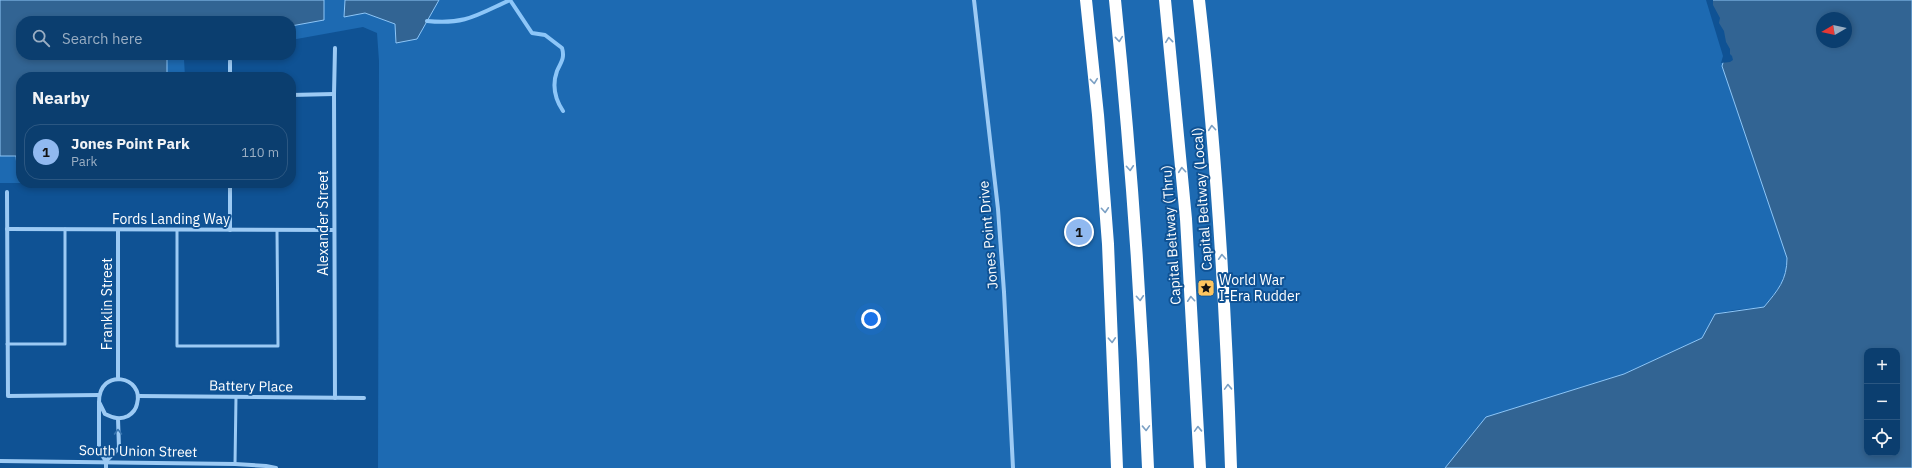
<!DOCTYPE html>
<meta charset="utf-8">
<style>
body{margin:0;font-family:"IBM Plex Sans",sans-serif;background:#144574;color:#f1f3f6}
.controls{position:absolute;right:12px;bottom:12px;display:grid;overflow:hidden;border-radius:8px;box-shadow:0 2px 6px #0003}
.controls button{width:36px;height:36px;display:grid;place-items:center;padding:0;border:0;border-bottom:1px solid #2b5782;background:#0b3e6f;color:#f1f3f6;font:20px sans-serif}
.compass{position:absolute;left:1816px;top:12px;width:36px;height:36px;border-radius:50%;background:#0b3e6f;box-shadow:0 2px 6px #0003;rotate:261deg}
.you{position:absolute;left:871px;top:319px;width:14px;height:14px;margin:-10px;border:3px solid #fff;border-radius:50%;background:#1a73e8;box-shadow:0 0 0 6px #1a73e833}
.badge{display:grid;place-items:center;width:26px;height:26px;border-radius:50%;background:#90b9f0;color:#111;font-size:13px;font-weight:700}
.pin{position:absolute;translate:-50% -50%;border:2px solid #fff;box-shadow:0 1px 4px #0006}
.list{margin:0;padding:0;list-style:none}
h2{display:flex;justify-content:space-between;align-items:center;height:52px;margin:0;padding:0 16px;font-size:17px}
h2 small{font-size:13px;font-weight:400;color:#9aaec3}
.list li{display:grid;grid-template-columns:26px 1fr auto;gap:12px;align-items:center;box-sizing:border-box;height:56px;margin:0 8px 8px;padding:0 8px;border:1px solid #2b5782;border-radius:16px}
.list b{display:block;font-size:15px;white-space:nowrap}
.list p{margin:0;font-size:13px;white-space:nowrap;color:#9aaec3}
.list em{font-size:13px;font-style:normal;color:#9aaec3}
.icon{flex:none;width:22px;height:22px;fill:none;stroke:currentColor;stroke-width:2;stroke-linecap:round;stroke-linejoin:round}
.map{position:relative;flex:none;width:1912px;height:468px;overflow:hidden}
.search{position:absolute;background:#0b3e6f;box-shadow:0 2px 6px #0003;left:16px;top:16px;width:280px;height:44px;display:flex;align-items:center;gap:10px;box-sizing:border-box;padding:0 14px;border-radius:16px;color:#9aaec3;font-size:15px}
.panel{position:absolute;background:#0b3e6f;box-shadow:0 2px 6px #0003;left:16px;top:72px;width:280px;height:116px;border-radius:16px}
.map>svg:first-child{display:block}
.green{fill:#1d6ab2}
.water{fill:#326493;stroke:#8dc6f8;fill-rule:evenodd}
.pier{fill:#0f5294}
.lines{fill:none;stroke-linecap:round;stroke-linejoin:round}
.stream{stroke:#8dc6f8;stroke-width:4}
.service{stroke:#9ccaf4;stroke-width:3}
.minor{stroke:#9ccaf4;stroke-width:4}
.motorway{stroke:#fff;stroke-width:12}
.oneway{stroke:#7ba0c4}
.oneway2{stroke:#3976b1}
.labels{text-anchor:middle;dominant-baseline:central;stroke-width:4;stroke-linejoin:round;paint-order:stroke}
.street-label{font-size:14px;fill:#fff;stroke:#0f5294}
.poi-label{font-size:14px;fill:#fff;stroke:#0f5294;text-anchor:start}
</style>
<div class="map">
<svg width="1912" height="468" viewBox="0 0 1912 468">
<rect width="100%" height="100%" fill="#0f5294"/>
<!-- green -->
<g class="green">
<path d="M324,0H345L344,17L365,13L395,24L396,43L434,7L439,0H1708L1787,258C1787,280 1777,290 1764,307L1734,310L1715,314L1702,338L1624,374L1486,417L1445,468H378L379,61L377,33L363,27L291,40V26L324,20Z"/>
<path d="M167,55H207L184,59L185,77H167Z"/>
<path d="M0,156H16L17,166H21V183H0Z"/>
</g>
<!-- water -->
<g class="water">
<path d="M0,0H324V20L291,26V21H21V55H167V77H21V166H17L16,156H0Z"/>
<path d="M345,0H439L417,39L396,43L395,24L365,13L344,17Z"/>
<path d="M1708,0H1912V468H1445L1486,417L1624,374L1702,338L1715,314L1764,307C1778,290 1787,280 1787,258L1722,66L1725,56ZM1822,18H1846V42H1822ZM1867,351H1897V453H1867Z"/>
</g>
<!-- pier -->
<path class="pier" d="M1706,0H1713V5L1720,18L1719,23L1724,31L1726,42L1730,49V54L1732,56L1733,60L1730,62L1721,63L1723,56Z"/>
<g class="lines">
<!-- stream -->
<path class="stream" d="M427,21C465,25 477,15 510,0L532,33L545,35L562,48C565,58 561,62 557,71C552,85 555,99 563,111"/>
<!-- service -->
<g class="service">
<path d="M177,230V346H278L277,230"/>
<path d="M7,344H65V229"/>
<path d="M235,464L236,397"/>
</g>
<!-- minor -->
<g class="minor">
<path d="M974,0L998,209L1004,292L1013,468"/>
<path d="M335,48L334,94L335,398"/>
<path d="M230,61V77"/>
<path d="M291,95L334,94"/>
<path d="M7,192L8,396L99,395"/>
<path d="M7,229L334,230"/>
<path d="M230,230V183"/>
<path d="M118,379V230"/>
<path d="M138,396L364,398"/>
<path d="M99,402L105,414C113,418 120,420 128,416C133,413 136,409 137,404C145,376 99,367 99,402V451L106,461L119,448L118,419"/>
<path d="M0,461L235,464L266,466L276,468"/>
<path d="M106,461V468"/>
</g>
<!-- motorway -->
<g class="motorway">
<path d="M1086,0L1098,115L1108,244L1117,468"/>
<path d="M1115,0C1131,156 1142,312 1148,468"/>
<path d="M1165,0L1186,219L1200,468"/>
<path d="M1199,0C1217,156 1226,311 1231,468"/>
</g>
</g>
<!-- one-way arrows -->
<defs><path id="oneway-chevron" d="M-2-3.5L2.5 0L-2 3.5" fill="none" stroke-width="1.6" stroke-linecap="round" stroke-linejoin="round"/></defs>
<g class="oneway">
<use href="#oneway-chevron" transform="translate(1119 39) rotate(84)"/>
<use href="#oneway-chevron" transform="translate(1169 40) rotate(-96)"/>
<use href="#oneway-chevron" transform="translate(1094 81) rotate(84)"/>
<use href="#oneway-chevron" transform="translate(1212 128) rotate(-95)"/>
<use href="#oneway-chevron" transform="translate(1130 168) rotate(86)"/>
<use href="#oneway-chevron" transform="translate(1182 170) rotate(-95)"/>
<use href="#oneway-chevron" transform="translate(1105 210) rotate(86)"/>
<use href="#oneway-chevron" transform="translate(1222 257) rotate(-93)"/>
<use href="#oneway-chevron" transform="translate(1140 298) rotate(86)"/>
<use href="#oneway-chevron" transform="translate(1191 299) rotate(-94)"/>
<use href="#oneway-chevron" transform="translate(1112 340) rotate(87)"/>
<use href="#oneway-chevron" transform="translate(1228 387) rotate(-92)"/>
<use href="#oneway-chevron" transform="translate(1146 428) rotate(88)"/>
<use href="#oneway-chevron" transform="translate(1198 429) rotate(-92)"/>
</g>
<use class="oneway2" href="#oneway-chevron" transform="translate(118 432) rotate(-91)"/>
<!-- icons -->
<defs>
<g id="sight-square" transform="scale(0.9)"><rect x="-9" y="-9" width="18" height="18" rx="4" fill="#ffc65f" stroke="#0f5294"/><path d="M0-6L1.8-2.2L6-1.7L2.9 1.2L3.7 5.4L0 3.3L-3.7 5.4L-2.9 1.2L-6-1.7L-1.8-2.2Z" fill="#111"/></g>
</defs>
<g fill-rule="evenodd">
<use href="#sight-square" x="1206" y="288"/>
</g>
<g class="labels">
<!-- street labels -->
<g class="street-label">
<text transform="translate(1202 199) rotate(-94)">Capital Beltway (Local)</text>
<text x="171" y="219">Fords Landing Way</text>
<text transform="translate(323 223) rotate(-90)">Alexander Street</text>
<text transform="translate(988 235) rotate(-95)">Jones Point Drive</text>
<text transform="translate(1171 235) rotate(-94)">Capital Beltway (Thru)</text>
<text transform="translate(107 304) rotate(-90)">Franklin Street</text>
<text transform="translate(251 386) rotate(1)">Battery Place</text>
<text transform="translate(138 451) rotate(1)">South Union Street</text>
</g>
<!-- poi labels -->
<g class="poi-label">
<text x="1219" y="280">World War<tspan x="1219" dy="16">I-Era Rudder</tspan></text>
</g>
</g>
</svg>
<div class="controls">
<button>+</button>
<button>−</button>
<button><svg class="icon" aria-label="locate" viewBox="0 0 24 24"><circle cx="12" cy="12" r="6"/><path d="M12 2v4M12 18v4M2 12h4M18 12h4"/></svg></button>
</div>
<svg class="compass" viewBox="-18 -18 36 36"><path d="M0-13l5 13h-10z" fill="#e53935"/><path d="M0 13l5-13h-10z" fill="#9aaec3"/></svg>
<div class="you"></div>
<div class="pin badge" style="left:1079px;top:232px">1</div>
<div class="search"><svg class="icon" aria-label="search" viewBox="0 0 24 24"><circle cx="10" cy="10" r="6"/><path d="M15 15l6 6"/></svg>Search here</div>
<section class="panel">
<h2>Nearby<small></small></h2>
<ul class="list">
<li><span class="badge">1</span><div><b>Jones Point Park</b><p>Park</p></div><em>110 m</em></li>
</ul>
</section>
</div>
